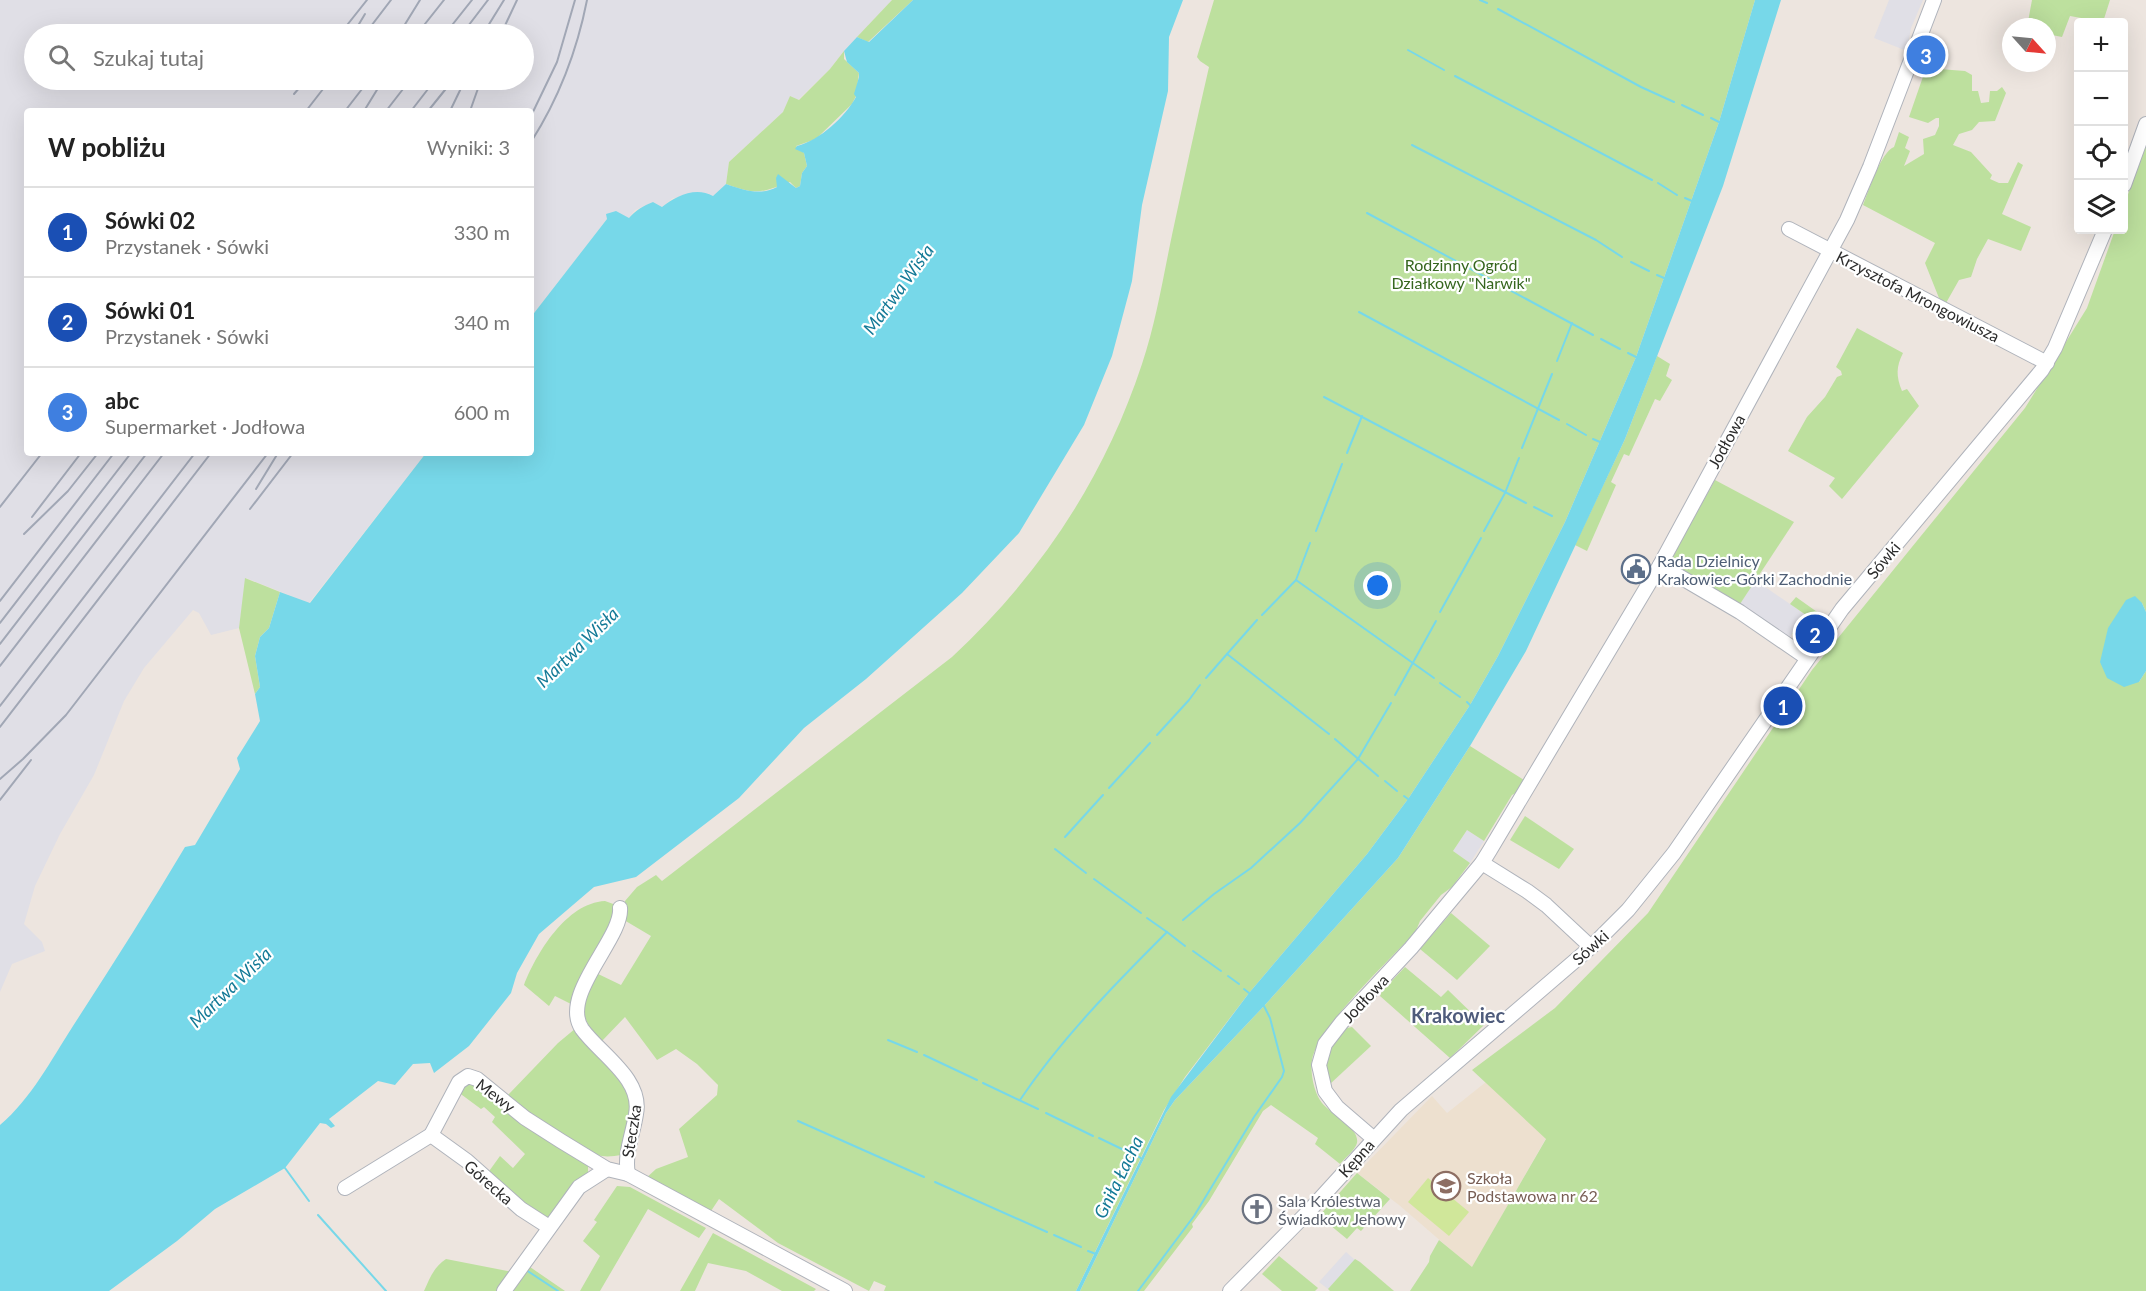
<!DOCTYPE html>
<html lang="pl">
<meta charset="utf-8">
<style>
body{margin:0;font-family:Lato,sans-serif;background:#f2f2f2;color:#222}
.controls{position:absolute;right:18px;top:18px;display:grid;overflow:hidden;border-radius:6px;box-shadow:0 6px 24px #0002}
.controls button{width:54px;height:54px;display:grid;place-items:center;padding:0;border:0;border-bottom:2px solid #e0e0e0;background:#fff;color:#222;font:30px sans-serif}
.compass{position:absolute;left:2002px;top:18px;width:54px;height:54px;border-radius:50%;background:#fff;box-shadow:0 6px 24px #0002;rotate:117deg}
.you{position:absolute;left:1378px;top:586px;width:21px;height:21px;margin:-15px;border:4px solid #fff;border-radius:50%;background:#1a73e8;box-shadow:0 0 0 9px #1a73e833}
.badge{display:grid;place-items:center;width:39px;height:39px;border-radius:50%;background:#111827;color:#fff;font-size:20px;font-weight:700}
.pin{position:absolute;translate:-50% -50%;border:3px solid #fff;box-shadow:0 2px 6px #0006}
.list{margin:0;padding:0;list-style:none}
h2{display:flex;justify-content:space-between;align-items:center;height:78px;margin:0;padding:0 24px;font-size:26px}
h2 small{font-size:20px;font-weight:400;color:#767676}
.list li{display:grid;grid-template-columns:39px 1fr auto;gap:18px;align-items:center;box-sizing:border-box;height:90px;padding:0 24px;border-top:2px solid #e0e0e0}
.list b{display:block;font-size:22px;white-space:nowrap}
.list p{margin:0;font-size:20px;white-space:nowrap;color:#767676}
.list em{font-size:20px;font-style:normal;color:#767676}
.icon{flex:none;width:33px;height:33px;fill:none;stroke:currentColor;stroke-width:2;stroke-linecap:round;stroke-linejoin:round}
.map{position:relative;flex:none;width:2146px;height:1291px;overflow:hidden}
.search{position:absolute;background:#fff;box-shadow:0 6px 24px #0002;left:24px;top:24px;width:510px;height:66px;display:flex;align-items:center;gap:15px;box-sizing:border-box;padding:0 21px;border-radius:33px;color:#767676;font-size:22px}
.panel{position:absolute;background:#fff;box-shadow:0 6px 24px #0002;left:24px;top:108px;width:510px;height:348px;border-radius:6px}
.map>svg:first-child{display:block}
.industrial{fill:#e0dfe6;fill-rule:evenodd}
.education{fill:#ede0cf}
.green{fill:#bde09e}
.pitch{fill:#d0e79a}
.water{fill:#77d8e9}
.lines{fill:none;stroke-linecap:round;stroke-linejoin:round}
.stream{stroke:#77d8e9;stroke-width:2}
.minor-casing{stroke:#afb3bb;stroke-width:16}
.minor{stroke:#fff;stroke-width:14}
.rail{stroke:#a1a7b5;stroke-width:2}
.labels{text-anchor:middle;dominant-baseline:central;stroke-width:4.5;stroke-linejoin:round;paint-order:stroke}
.park-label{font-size:16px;fill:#36661e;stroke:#fff}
.street-label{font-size:16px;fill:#2c2c2c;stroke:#fff}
.service-label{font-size:16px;fill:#4e5e75;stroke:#fff;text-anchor:start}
.education-label{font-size:16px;fill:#785e54;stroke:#fff;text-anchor:start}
.worship-label{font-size:16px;fill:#5b616d;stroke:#fff;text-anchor:start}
.water-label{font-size:18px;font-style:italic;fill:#147a97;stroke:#fff}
.quarter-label{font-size:20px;font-weight:bold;fill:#4e5b7b;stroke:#fff}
</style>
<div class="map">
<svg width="2146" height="1291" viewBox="0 0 2146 1291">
<rect width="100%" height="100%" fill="#ede5df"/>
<!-- industrial -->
<g class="industrial">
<path d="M0,0H892L844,51L830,69L798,100L790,96L783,112L729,162L726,184L713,196L673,198L662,207L653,202L635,210L629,218L624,216L607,219L531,317V111H27V453H426L309,603L246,578L239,628L211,635L199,613L193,610L144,668L124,701L94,775L60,834L35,886L24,924L42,942L45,951L12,964L0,992ZM34,34H524V80H34Z"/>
<path d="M1889,0H1923L1911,28L1907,51L1874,38Z"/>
<path d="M1755,580L1806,615L1789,638L1740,604Z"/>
<path d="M1467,830L1484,841L1470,863L1453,851Z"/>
<path d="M1346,1252L1355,1260L1328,1289L1319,1282Z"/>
</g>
<!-- education -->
<path class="education" d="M1486,1082L1546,1138L1472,1268L1399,1205L1357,1173L1432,1096L1447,1113Z"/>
<!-- green -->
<g class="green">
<path d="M892,0H913L868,42L857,37Z"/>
<path d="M1214,0H1755L1719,122L1636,357L1565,522L1498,656L1470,705L1408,799L1367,854L1249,993L1185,1077L1164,1110L1076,1291H884L886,1286L874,1281L869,1291L778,1243L719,1199L711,1211L706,1212L644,1180L656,1169L688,1157L679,1129L717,1095L718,1085L697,1064L676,1049L657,1060L625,1017L601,1042C577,1015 581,1004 594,972L621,985L651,936L624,920L625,901L637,887L656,875L662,881L952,657C1040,575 1104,479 1142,364C1156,322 1163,278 1172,235C1184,179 1196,123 1209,67L1200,61L1197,57Z"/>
<path d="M2032,0H2110L2103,22L2070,16L2062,37L2047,34V27H2027Z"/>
<path d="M844,51V59L859,73L856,96L852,104L816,139L796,146L804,153L807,166L802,173L800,186L796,188L790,182C761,193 756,195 726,184L729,162L783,112L790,96L799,100L830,69Z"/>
<path d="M1926,68L1965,71L1972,75V91H1978L1981,103L1989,102L1990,91H1997L2002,87L2006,93L1995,121L1979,122L1972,130L1959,134L1953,145L1971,152L1992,175L1990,179L1999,183H2008L2018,162L2023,165L2002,214L2031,227L2021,251L1988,239L1977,259L1971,277L1959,280L1946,303L1939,298L1925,263L1935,243L1863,205C1869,190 1881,152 1894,147L1899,132L1909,137L1905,148L1910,151L1904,166L1924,154L1923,139L1935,135L1939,126V118H1936L1928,123L1909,117Z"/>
<path d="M2146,142V612L2142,603L2139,682L2146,671V1291H1410L1429,1262L1430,1256L1439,1240L1472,1267L1546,1139L1472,1070L1555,1008L1648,913L1812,670L2025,408L2087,308L2115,230H2124V206Z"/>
<path d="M1857,328L1903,353C1896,367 1896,376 1902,391L1907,389L1919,406L1842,499L1829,486L1835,478L1788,451L1807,417L1825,397L1837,377L1842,375L1841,371L1836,367Z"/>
<path d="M1657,356L1670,364L1666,376L1672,380L1660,401L1655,399L1629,456L1624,454L1611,482L1616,485L1587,551L1575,545L1625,439Z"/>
<path d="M1715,480L1794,522L1740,604L1673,566L1671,559Z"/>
<path d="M245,578L280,592L269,628L260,637L255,656L260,687L255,694L239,628Z"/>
<path d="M1796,597L1827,619L1816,634L1814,633L1807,641L1792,634L1806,615L1790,604Z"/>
<path d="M1470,746L1524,780L1516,793L1512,795L1484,841L1467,830L1453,851L1470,863L1452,887L1441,895L1420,921L1415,933C1391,958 1316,1029 1312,1060C1310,1073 1314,1093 1322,1103C1331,1114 1360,1128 1357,1143C1355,1150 1345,1158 1340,1164L1315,1144L1318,1138L1271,1105L1263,1111L1209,1201L1192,1224L1193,1227L1144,1291H1080L1166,1113L1175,1100L1264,1006L1398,858Z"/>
<path d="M1525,816L1574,849L1559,869L1510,840Z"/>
<path d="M605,901L616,905L618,917L575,1006L555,996L549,1006L524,985C536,954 566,903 605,901Z"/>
<path d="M1451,913L1490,946L1457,980L1420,949Z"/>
<path d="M1405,967L1441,997L1448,990L1484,1025L1450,1058L1380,996L1382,991Z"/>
<path d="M1352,1027L1371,1046L1330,1084C1322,1059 1330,1047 1347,1028Z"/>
<path d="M576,1028L627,1090L632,1103L621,1155C615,1156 608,1157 602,1156C572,1153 530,1115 507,1096L558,1043Z"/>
<path d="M473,1080L588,1164V1173L574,1183L551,1218H544L487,1174L500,1156L513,1168L525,1154L492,1122L495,1117L484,1107L481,1109L458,1092L465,1081Z"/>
<path d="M1357,1173L1390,1199L1361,1231L1357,1228L1347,1239L1319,1216Z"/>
<path d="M617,1186L630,1187L706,1228L699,1238L648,1209L600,1291H580L600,1256L583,1241L597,1222L594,1220Z"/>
<path d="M713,1233L816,1289L814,1291H782L746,1271L708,1263L695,1291H680Z"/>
<path d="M1279,1256L1318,1288L1315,1291H1282L1262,1274Z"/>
<path d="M446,1259L513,1272L500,1291H424C430,1278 433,1268 446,1259Z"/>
<path d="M1355,1259L1360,1262L1394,1291H1330L1328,1289Z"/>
<path d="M530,1267L565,1291H513Z"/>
</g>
<!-- pitch -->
<path class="pitch" d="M1428,1178L1469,1212L1449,1236L1408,1202Z"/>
<!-- water -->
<g class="water">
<path d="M913,0H1183L1169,37L1168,91L1142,205L1132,281L1112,356L1084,425L1019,533L962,593L866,679L804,728L739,798L636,877L594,887L539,934L517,973L511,993L469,1046L434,1073L430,1063L413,1064L395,1085L378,1081L329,1119L335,1126L331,1128L326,1124L320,1123L285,1168L215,1209L177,1241L109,1291H0V1125C31,1099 51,1060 73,1026C111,967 149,908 185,847L195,845L240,769L237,758L260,721L255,694L260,687L255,656L260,637L269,628L280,592L310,603L426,453H531V317L607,219L606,214L616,211L629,218C636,210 643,206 653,202L662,207C675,196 696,186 713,196L726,184C743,190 761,196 777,187L776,178L778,174L796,188L800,186L802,173L807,166L804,153L795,149L797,146C820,140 845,117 856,97L854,94L859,77V73L847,62L844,51L857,37L869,42Z"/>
<path d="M1755,0H1781L1723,186L1625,439L1526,651L1470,746L1398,858L1264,1006L1175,1100L1166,1113L1080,1291H1076L1171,1097L1249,993L1367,854L1408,799L1470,705L1498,656L1565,522L1636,357L1719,122Z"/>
<path d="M2135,596L2142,603L2146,612V671L2139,682L2124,687L2107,678L2100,662L2108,628L2126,600Z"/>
</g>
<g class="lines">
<!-- stream -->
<g class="stream">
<path d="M1480,0L1487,3"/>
<path d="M1498,9L1641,87L1674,102"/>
<path d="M1408,50L1444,70"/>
<path d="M1455,76L1652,180"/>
<path d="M1682,105L1703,115"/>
<path d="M1711,118L1719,122"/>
<path d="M1412,145L1596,240L1622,257"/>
<path d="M1658,183L1677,195"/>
<path d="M1685,198L1692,201"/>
<path d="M1367,213L1593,335"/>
<path d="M1631,262L1649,271"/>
<path d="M1657,275L1664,278"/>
<path d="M1359,312L1559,420"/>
<path d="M1601,339L1620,349"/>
<path d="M1628,353L1636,357"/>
<path d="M1557,361L1572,323"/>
<path d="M1324,397L1526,503"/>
<path d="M1567,424L1586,435"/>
<path d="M1593,439L1600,442"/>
<path d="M1522,448L1552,374"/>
<path d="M1347,453L1362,416"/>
<path d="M1534,507L1552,516"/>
<path d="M1316,531L1342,464"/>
<path d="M1484,531L1505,493L1519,458"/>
<path d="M1310,543L1296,580L1434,678"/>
<path d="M1440,612L1481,538"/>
<path d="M1262,615L1296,580"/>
<path d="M1257,620L1227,654L1329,734"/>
<path d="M1206,678L1227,654"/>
<path d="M1440,683L1460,697"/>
<path d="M1395,695L1436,621"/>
<path d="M1467,702L1470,705"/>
<path d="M1157,735L1189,700L1200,685"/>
<path d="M1335,739L1378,776"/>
<path d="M1385,781L1397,791"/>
<path d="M1109,788L1150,743"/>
<path d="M1404,796L1408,799"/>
<path d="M1065,837L1103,795"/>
<path d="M1055,849L1086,873"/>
<path d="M1094,879L1141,913"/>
<path d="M1147,918L1167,932"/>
<path d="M1183,920L1214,894L1251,868L1300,823L1358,759L1391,703"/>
<path d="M1193,951L1221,971"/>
<path d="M1228,976L1239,984"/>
<path d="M1244,989L1249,993"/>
<path d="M888,1040L917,1052"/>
<path d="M924,1055L977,1080"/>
<path d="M983,1083L1038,1109"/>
<path d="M1020,1100C1061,1039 1115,984 1167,932L1185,946"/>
<path d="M1046,1113L1093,1136"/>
<path d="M798,1121L924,1177"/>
<path d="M1099,1138L1128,1152"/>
<path d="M1135,1154L1142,1159"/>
<path d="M285,1168L309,1201"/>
<path d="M935,1182L1047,1232"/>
<path d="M318,1215L386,1291"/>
<path d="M1054,1235L1081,1247"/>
<path d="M1088,1251L1096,1254"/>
<path d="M526,1270L558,1291"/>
<path d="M1138,1291L1194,1216L1254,1117L1282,1077L1284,1071L1270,1018L1264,1006"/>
</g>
<!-- minor casing -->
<g class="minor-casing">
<g id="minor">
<path d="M2124,185L2146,124"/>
<path d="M1789,229L2047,363"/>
<path d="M1660,565L1740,612L1807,658"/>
<path d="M1482,863L1527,891L1546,905L1591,947"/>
<path d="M620,908C623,938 559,995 582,1029C600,1054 643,1079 636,1114C633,1134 624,1154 628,1174"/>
<path d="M431,1135L467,1161L521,1209L549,1227"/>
<path d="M1373,1138L1337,1107L1325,1091L1319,1065L1325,1044L1342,1022L1411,948L1482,863L1490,850L1660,565L1847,220L1870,167L1934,0"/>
<path d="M345,1188L431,1135L459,1082L468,1076L477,1079L525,1118L561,1141L607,1169L628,1174L845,1291"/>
<path d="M504,1291L579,1187L607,1169"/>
<path d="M1230,1291L1308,1212L1401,1110L1591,947L1628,910L1674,853L1842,609L2042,370L2055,348L2105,230"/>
</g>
</g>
<!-- minor -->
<use href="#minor" class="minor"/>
<!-- rail -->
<g class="rail">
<path d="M340,34L367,0"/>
<path d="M353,34L365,14"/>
<path d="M365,34L391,0"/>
<path d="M399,34L420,0"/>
<path d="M417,34L444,0"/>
<path d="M445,34L472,0"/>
<path d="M462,34L488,0"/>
<path d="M483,34L504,0"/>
<path d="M501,34L517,0"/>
<path d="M294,94L306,80"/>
<path d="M306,111L330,80"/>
<path d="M345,111L369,80"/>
<path d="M364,111L383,80"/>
<path d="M386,111L410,80"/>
<path d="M411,111L435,80"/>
<path d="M428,111L453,80"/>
<path d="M450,111L465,80"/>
<path d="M470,111L481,80"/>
<path d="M531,116L557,62L575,0"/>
<path d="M531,142C559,98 577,51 587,0"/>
<path d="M256,489L278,453"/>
<path d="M0,507L42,453"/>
<path d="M250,509L293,453"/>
<path d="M32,517L81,453"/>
<path d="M24,534L68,491L98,453"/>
<path d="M0,601L114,453"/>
<path d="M0,623L131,453"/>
<path d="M0,644L147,453"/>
<path d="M0,666L164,453"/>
<path d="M0,706L195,453"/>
<path d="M0,727L211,453"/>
<path d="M0,779L23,759L66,715L268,453"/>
<path d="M0,800L31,760"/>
</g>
</g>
<!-- icons -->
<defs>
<g id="civic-ring" transform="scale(1.5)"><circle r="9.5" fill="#fff" stroke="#5c6f8a" stroke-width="1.5"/><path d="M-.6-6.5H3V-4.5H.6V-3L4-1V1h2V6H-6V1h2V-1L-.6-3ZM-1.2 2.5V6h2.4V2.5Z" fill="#5c6f8a"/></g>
<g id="school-ring" transform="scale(1.5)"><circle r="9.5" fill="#fff" stroke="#8d6e63" stroke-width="1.5"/><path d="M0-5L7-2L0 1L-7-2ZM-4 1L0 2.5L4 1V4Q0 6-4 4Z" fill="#8d6e63"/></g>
<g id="church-ring" transform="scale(1.5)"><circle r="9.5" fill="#fff" stroke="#6b7280" stroke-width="1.5"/><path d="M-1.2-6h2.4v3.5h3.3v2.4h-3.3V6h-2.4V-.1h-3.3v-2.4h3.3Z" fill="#6b7280"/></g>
</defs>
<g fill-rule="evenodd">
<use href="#civic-ring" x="1636" y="569"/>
<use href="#school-ring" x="1446" y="1186"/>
<use href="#church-ring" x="1257" y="1209"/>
</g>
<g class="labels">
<!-- park labels -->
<g class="park-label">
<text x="1461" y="264">Rodzinny Ogród<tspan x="1461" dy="18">Działkowy "Narwik"</tspan></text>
</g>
<!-- street labels -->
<g class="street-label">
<text transform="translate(1918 296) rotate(27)">Krzysztofa Mrongowiusza</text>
<text transform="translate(1726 441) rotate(-61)">Jodłowa</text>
<text transform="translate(1883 560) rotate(-50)">Sówki</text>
<text transform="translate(1590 947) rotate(-42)">Sówki</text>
<text transform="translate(1365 998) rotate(-47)">Jodłowa</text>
<text transform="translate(496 1095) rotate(37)">Mewy</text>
<text transform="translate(631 1131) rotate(-81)">Steczka</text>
<text transform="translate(1356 1158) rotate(-48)">Kępna</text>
<text transform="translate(489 1182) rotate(41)">Górecka</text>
</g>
<!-- service labels -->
<g class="service-label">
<text x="1657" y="560">Rada Dzielnicy<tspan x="1657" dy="18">Krakowiec-Górki Zachodnie</tspan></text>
</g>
<!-- education labels -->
<g class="education-label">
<text x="1467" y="1177">Szkoła<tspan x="1467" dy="18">Podstawowa nr 62</tspan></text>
</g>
<!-- worship labels -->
<g class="worship-label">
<text x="1278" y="1200">Sala Królestwa<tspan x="1278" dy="18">Świadków Jehowy</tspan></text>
</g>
<!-- water labels -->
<g class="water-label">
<text transform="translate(898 289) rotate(-54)">Martwa Wisła</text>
<text transform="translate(577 647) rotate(-44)">Martwa Wisła</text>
<text transform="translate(230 987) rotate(-44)">Martwa Wisła</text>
<text transform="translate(1118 1177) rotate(-64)">Gniła Łacha</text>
</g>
<!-- quarter labels -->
<g class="quarter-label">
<text x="1458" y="1015">Krakowiec</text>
</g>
</g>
</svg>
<div class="controls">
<button>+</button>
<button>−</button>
<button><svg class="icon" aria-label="locate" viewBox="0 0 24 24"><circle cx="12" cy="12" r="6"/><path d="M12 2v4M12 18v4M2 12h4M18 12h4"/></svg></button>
<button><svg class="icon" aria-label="layers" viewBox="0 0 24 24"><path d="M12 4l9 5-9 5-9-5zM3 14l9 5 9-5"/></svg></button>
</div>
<svg class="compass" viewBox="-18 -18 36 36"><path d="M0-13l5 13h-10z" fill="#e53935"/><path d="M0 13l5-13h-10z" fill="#767676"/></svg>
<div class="you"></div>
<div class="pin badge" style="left:1783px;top:706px;background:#1a4fb4">1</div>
<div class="pin badge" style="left:1815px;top:634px;background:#1a4fb4">2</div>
<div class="pin badge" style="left:1926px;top:55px;background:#3f7fe0">3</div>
<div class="search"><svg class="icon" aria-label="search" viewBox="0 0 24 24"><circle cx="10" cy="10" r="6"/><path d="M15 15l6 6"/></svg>Szukaj tutaj</div>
<section class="panel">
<h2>W pobliżu<small>Wyniki: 3</small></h2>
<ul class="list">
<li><span class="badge" style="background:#1a4fb4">1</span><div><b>Sówki 02</b><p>Przystanek · Sówki</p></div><em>330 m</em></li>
<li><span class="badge" style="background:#1a4fb4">2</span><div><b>Sówki 01</b><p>Przystanek · Sówki</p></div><em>340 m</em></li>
<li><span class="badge" style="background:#3f7fe0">3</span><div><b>abc</b><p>Supermarket · Jodłowa</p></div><em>600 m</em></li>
</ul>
</section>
</div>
